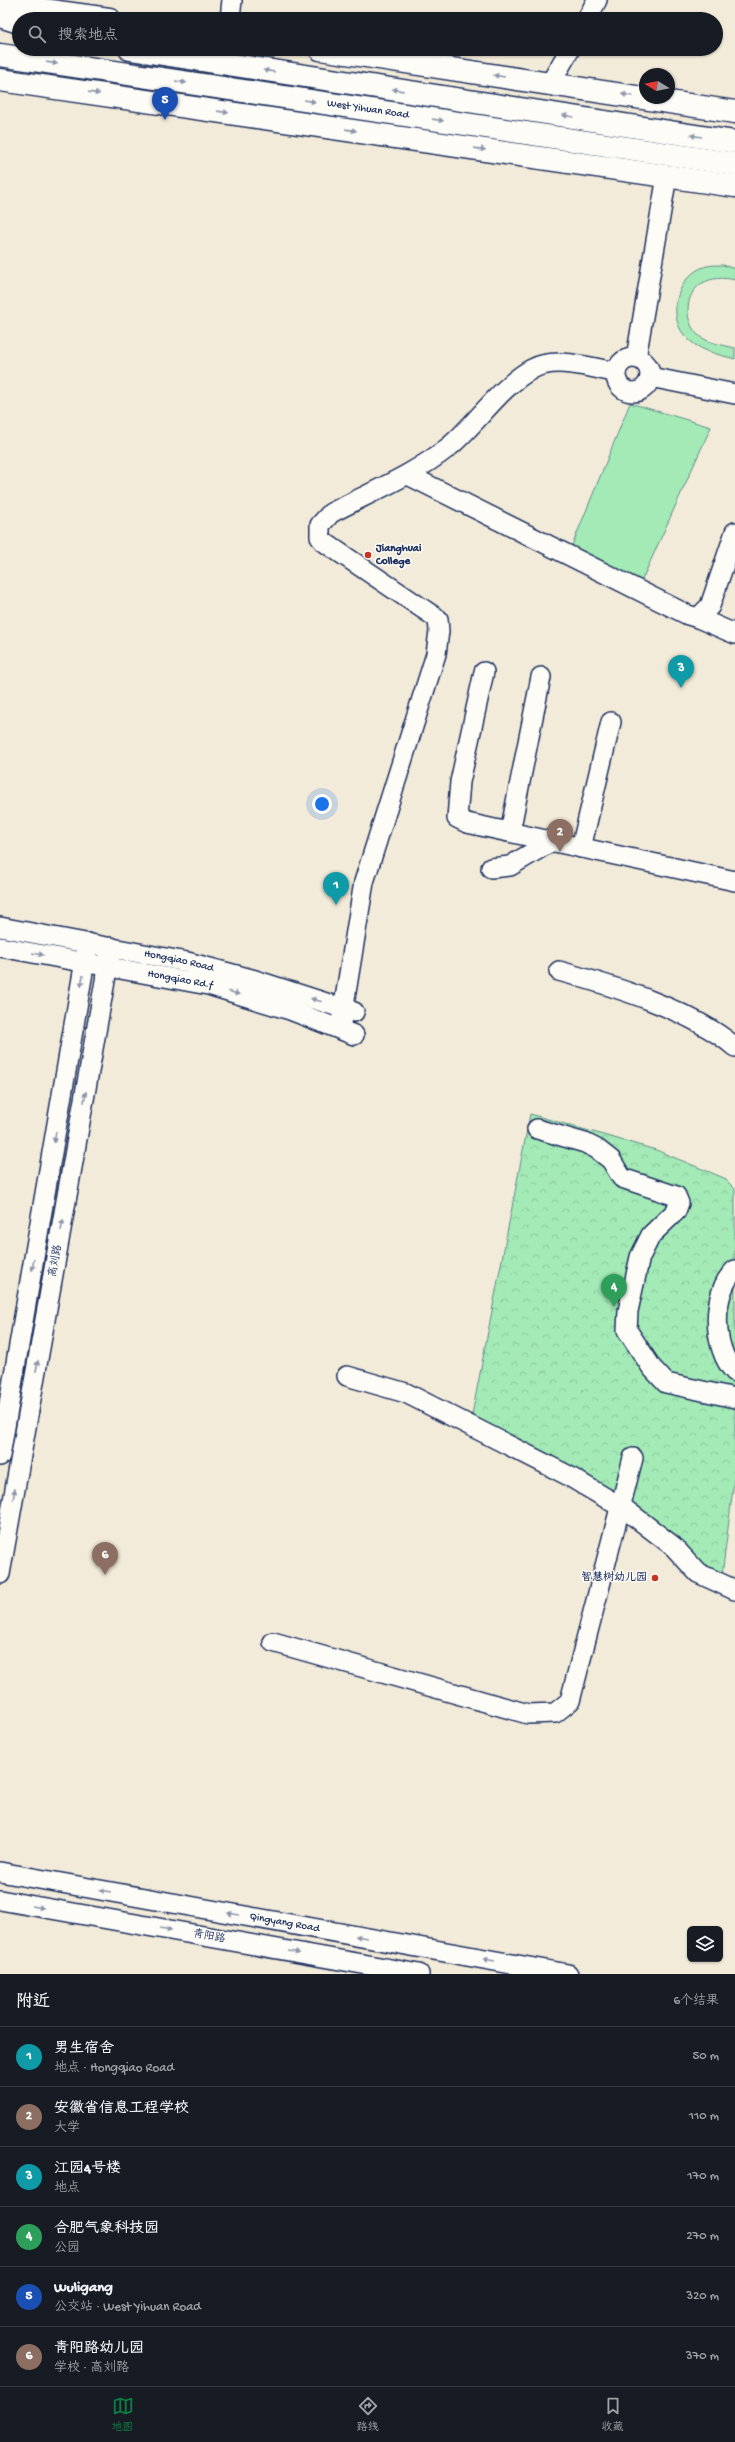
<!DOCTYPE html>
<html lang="zh">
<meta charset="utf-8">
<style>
body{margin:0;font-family:"Gochi Hand","LXGW WenKai TC",sans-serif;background:#242831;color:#f1f3f6}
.controls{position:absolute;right:12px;bottom:12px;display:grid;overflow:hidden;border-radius:6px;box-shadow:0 1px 3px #0004}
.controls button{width:36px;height:36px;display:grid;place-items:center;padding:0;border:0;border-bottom:1px solid #363941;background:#171b24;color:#f1f3f6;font:20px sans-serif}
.compass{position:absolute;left:639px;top:68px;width:36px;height:36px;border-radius:50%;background:#171b24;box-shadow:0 1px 3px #0004;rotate:280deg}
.you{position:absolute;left:322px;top:804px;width:14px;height:14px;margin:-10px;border:3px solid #fff;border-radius:50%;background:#1a73e8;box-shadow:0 0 0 6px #1a73e833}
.badge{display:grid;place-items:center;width:26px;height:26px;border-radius:50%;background:#0b8043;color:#fff;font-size:13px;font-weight:700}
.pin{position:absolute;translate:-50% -33px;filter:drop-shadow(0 1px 2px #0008)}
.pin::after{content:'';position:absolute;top:21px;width:14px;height:12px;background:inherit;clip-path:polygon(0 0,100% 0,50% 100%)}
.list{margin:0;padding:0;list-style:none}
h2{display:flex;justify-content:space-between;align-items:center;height:52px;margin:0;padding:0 16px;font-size:17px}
h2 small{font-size:13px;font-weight:400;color:#9ea1a6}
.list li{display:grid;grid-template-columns:26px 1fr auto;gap:12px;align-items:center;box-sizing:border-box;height:60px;padding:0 16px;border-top:1px solid #363941}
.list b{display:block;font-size:15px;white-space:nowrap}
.list p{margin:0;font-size:13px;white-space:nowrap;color:#9ea1a6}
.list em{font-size:13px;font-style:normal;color:#9ea1a6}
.icon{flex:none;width:22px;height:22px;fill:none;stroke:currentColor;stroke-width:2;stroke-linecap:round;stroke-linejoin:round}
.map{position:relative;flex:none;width:735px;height:1974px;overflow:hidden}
.search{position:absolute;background:#171b24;box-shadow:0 1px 3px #0004;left:12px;right:12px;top:12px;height:44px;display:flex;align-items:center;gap:10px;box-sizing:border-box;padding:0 14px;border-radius:22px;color:#9ea1a6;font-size:15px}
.sheet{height:412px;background:#171b24}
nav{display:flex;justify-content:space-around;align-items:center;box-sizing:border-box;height:56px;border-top:1px solid #363941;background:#171b24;font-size:11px;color:#9ea1a6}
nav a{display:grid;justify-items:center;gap:2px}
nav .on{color:#0b8043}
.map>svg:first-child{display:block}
.grass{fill:#a3eab6;stroke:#5f8c8a}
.forest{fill:url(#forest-crowns);stroke:#5f8c8a}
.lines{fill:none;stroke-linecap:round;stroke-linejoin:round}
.minor-casing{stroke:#1b2f5e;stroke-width:22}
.major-casing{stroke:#1b2f5e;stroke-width:25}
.highway-casing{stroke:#1b2f5e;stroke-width:25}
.minor{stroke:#fdfcf7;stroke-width:19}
.major{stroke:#fdfcf7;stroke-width:22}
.highway{stroke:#fdfcf7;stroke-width:22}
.oneway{fill:#8c96aa}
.poi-dot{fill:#c8321e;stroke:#fdfcf7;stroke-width:1.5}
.labels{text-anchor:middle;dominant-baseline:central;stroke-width:3;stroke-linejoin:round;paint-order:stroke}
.street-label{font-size:11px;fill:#1b2f5e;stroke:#fdfcf7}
.poi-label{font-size:11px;font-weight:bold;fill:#1b2f5e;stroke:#fdfcf7;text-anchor:start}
</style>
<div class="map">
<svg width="735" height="1974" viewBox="0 0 735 1974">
<defs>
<pattern id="forest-crowns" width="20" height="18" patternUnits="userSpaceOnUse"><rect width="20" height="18" fill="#a3eab6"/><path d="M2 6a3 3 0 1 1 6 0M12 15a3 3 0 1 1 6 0" fill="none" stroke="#8cc99f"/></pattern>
</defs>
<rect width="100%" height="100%" fill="#f3ebd9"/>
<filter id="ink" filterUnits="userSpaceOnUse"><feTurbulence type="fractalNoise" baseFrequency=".025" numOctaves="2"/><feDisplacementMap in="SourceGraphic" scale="8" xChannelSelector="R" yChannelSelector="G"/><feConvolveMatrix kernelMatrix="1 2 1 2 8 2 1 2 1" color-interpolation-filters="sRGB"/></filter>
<g filter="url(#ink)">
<!-- grass -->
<g class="grass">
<path d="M723,265L735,269V280C711,274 687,284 688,312C688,319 692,329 697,334C706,343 724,345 735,348V359C717,354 698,351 685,336C666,315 678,273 707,266C712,265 718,265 723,265Z"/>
<path d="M630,403L711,427L641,582L571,548Z"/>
</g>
<!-- forest -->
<path class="forest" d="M530,1114L656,1150L724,1178L735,1189V1472L721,1584L673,1546L470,1425Z"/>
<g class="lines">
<!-- minor casing -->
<g class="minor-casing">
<g id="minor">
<path d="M230,19L232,0"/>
<path d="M587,19L597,0"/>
<path d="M550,84L570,49"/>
<circle cx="633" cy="375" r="17"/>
<path d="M636,358L667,176"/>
<path d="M650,377L735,394"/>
<path d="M408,475L688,615L698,618L710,606L735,532"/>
<path d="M698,618L735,634"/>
<path d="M484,672L460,782L457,818L467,823L735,881"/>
<path d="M510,832L541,677"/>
<path d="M581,848L611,722"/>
<path d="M491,868L510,866L552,841"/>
<path id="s1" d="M0,927L187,962L255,980L354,1012"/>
<path id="s2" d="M0,947L208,985L290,1010L354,1035"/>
<path d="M559,971C613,986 692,1010 735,1047"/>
<path d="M340,1029L364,882L436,654L439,631L438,619L324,542L320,537V525L331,513C371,492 414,475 450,446C476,424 502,385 532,369C556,356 590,368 616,372"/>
<path d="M537,1129L585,1143L597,1149L611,1160L622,1178L676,1196L679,1203L676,1211L651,1235L640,1257L628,1311L627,1330L652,1368L666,1383L735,1398"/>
<path d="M735,1270C711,1292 712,1349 735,1372"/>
<path d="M347,1376L406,1393L567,1475L626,1510L673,1546L698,1573L735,1590"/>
<path d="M0,1456L88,943"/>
<path d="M0,1574L111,947"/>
<path d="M273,1642L528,1714L555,1713L570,1701L633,1458"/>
<path id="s3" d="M0,1872L568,1974"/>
<path d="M0,1900L419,1974"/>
</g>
</g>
<!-- major casing -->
<g class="major-casing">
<g id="major">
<path d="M0,4L109,19"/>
<path d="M320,49L735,112"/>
<path d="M0,80L735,186"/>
</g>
</g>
<!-- highway casing -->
<g class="highway-casing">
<g id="highway">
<path d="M0,16L19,22"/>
<path d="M130,49L735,142"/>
<path id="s4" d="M0,55L735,164"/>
</g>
</g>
<!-- minor -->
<use href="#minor" class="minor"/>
<!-- major -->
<use href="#major" class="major"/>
<!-- highway -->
<use href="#highway" class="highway"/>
</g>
<!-- one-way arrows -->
<defs><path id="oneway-solid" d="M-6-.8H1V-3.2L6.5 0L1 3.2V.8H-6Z"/></defs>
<g class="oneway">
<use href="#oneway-solid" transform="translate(52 63) rotate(8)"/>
<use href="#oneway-solid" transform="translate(269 71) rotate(-171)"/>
<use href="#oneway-solid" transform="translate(499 76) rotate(-171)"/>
<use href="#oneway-solid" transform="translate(181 82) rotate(8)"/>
<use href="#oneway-solid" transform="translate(398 90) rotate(-171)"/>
<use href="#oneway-solid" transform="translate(94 93) rotate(8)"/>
<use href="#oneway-solid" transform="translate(627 95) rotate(-171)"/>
<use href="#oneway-solid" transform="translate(310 101) rotate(8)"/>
<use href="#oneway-solid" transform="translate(223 112) rotate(8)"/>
<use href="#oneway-solid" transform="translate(568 116) rotate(-171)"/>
<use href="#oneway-solid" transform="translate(438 120) rotate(8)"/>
<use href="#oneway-solid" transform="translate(351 130) rotate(8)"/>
<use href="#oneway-solid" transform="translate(696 136) rotate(-171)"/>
<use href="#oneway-solid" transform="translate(480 149) rotate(8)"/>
<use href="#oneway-solid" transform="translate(38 954) rotate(10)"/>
<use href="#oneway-solid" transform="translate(82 981) rotate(100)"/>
<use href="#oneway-solid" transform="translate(234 993) rotate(17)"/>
<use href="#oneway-solid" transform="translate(316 1000) rotate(-162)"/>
<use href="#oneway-solid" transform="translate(85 1097) rotate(-80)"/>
<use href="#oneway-solid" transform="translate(55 1137) rotate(100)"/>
<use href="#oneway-solid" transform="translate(62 1225) rotate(-80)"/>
<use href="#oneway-solid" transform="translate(33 1265) rotate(100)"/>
<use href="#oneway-solid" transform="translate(37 1366) rotate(-80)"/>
<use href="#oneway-solid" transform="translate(14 1494) rotate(-80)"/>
<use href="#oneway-solid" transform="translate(105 1891) rotate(-170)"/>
<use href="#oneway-solid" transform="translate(38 1907) rotate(10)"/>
<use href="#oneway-solid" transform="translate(233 1914) rotate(-170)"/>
<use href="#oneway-solid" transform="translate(166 1929) rotate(10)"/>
<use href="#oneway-solid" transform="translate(361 1937) rotate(-170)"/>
<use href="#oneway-solid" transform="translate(294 1952) rotate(10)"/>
<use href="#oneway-solid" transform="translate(489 1960) rotate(-170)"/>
</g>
</g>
<!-- markers -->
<g class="poi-dot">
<circle cx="368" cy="555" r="4"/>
<circle cx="655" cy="1578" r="4"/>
</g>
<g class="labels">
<!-- street labels -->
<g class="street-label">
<text stroke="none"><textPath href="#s4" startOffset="372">West Yihuan Road</textPath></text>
<text stroke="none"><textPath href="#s1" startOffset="182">Hongqiao Road</textPath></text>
<text stroke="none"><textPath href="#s2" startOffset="183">Hongqiao Rd.f</textPath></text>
<text transform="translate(56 1261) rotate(-80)">高刘路</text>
<text stroke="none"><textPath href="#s3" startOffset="289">Qingyang Road</textPath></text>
<text transform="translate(209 1937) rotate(10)">青阳路</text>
</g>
<!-- poi labels -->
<g class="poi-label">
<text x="376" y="549">Jianghuai<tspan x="376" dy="13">College</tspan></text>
<text x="647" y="1578" text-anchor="end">智慧树幼儿园</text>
</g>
</g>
</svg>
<div class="controls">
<button><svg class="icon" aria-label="layers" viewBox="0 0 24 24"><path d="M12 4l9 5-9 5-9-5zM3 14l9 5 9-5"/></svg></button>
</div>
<svg class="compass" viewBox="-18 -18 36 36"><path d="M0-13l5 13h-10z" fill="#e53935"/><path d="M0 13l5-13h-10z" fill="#9ea1a6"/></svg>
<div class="you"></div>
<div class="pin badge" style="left:336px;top:905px;background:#0f9aa8">1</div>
<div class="pin badge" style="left:560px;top:852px;background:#8d6e63">2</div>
<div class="pin badge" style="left:681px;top:688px;background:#0f9aa8">3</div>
<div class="pin badge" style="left:614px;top:1307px;background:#2e9e5b">4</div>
<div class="pin badge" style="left:165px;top:120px;background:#1a4fb4">5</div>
<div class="pin badge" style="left:105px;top:1575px;background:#8d6e63">6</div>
<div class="search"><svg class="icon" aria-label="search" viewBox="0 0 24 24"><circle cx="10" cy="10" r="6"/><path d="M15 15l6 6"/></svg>搜索地点</div>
</div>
<section class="sheet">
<h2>附近<small>6个结果</small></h2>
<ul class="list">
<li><span class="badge" style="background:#0f9aa8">1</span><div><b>男生宿舍</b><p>地点 · Hongqiao Road</p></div><em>50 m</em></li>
<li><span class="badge" style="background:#8d6e63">2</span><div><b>安徽省信息工程学校</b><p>大学</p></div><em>110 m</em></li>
<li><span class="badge" style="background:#0f9aa8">3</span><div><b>江园4号楼</b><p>地点</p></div><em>170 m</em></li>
<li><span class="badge" style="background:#2e9e5b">4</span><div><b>合肥气象科技园</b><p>公园</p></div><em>270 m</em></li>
<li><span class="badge" style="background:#1a4fb4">5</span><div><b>Wuligang</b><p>公交站 · West Yihuan Road</p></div><em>320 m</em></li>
<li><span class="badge" style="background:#8d6e63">6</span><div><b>青阳路幼儿园</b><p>学校 · 高刘路</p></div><em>370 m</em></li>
</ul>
</section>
<nav>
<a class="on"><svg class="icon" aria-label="map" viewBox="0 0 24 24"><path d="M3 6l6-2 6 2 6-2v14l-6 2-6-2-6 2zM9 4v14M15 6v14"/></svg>地图</a>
<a><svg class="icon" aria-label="directions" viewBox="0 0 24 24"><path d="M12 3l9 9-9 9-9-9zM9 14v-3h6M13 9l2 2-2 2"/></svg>路线</a>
<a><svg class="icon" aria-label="saved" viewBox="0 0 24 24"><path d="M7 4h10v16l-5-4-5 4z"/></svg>收藏</a>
</nav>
